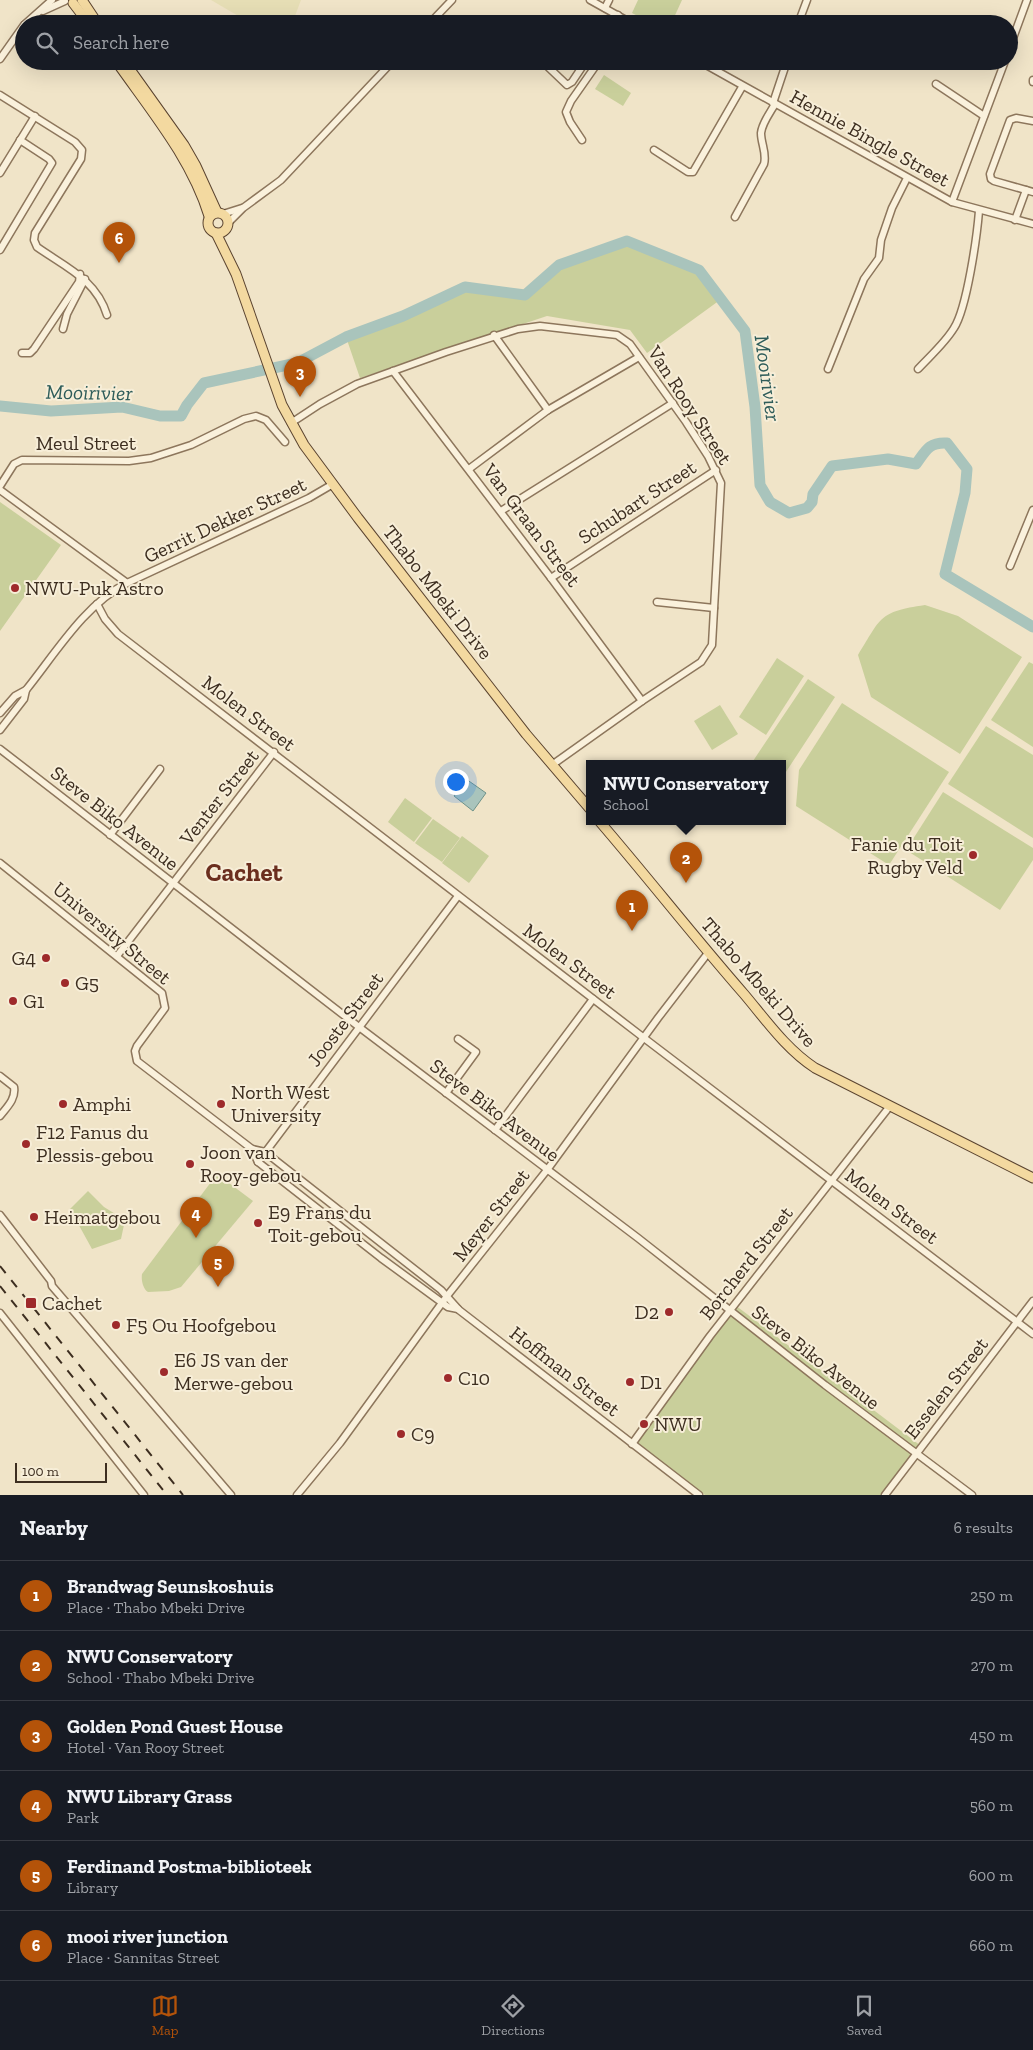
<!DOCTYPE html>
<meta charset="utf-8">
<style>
body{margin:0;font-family:"Zilla Slab",serif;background:#20242c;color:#f1f3f6}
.scale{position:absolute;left:15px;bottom:12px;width:92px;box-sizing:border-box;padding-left:5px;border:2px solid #3d2e20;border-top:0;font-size:14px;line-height:18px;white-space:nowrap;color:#3d2e20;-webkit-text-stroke:4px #f7eed8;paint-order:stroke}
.you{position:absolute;left:455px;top:781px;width:18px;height:18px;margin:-12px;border:4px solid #fff;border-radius:50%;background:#1a73e8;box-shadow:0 0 0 8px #1a73e833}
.badge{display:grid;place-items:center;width:32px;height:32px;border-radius:50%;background:#b45309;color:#fff;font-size:16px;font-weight:700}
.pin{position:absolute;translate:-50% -41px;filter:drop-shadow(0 1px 2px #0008)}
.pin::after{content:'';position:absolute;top:26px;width:18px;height:15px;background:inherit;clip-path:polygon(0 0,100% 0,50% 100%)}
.popup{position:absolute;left:586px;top:760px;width:200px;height:65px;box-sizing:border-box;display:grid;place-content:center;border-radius:0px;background:#171b24;filter:drop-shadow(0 1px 4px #0005);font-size:16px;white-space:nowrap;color:#9ea1a6}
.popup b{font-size:19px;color:#f1f3f6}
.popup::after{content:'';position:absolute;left:50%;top:100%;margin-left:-10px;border:10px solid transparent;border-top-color:#171b24}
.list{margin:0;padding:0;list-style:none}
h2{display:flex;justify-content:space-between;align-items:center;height:65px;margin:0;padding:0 20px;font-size:21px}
h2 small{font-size:16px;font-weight:400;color:#9ea1a6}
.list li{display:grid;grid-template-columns:32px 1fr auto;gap:15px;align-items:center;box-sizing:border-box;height:70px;padding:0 20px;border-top:1px solid #363941}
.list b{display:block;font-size:19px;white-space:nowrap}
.list p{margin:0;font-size:16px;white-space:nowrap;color:#9ea1a6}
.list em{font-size:16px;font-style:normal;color:#9ea1a6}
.icon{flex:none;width:28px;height:28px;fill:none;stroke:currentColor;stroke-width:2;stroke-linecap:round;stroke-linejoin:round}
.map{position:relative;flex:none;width:1033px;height:1495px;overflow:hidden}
.search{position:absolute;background:#171b24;box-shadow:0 5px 20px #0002;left:15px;right:15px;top:15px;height:55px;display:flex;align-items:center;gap:12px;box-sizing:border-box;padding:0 18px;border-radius:28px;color:#9ea1a6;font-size:19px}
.sheet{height:485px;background:#171b24}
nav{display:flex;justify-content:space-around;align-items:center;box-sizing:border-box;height:70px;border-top:1px solid #363941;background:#171b24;font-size:14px;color:#9ea1a6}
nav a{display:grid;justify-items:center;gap:2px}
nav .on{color:#b45309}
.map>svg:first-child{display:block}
.farmland{fill:#e6deb5}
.green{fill:#c9cf9b}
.water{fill:#a9c4bc;stroke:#6f938a}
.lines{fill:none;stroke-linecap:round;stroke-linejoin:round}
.river{stroke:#a9c4bc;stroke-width:11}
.minor-casing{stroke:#8d765c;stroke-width:9}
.major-casing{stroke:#5b4430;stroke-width:11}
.minor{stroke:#faf1dc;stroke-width:6}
.major{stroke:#f3d9a0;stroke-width:9}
.rail{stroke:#3d2e20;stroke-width:2;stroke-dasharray:9 9;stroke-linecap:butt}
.poi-dot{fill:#9e2a2b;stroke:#f7eed8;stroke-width:2}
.labels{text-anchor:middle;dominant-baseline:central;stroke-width:4;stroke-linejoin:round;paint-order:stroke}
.street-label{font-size:20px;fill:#3d2e20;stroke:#f7eed8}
.poi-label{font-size:20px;fill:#3d2e20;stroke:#f7eed8;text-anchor:start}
.water-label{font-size:21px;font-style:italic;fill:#2f5d5a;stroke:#f7eed8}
.district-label{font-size:25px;font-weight:bold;fill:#6b2e1e;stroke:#f7eed8}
</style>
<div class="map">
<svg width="1033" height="1495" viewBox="0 0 1033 1495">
<rect width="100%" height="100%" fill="#f0e4c8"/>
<!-- farmland -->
<path class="farmland" d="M211,0H301L292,24H252Z"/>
<!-- green -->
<g class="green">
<path d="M638,0H682L671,24H653L632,13Z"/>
<path d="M604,75L631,93L623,106L595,89Z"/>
<path d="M627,241L699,270L720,300L647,353L630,330L547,316L360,378L346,337L403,316L465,287L525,295L559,265Z"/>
<path d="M0,502L61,545L0,631Z"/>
<path d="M925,605L958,616L1022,657L960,754L871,697L858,655C882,617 878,612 925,605Z"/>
<path d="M777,658L804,676L766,735L739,717Z"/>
<path d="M1029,662L1033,664V747L991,720Z"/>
<path d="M808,679L835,697L782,778V764H751Z"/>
<path d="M842,703L949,772L889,865L796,806L799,770Z"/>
<path d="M720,705L738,734L712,750L694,721Z"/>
<path d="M986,726L1033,755V838L948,784Z"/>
<path d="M943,792L1033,848V860L1000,910L906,850Z"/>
<path d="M405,798L432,818L414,842L388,822Z"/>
<path d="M433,819L460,838L442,862L415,843Z"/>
<path d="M462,836L489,856L469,883L442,863Z"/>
<path d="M217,1174L253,1201L181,1287L169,1291L148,1292C143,1289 141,1280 142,1274Z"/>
<path d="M88,1191L104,1207L125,1220L121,1239L92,1249L70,1209Z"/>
<path d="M735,1305L921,1446L884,1495H705L633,1440Z"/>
</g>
<!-- water -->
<path class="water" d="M466,779L486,793L473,811L454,796Z"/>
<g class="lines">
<!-- river -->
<path class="river" d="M0,406L51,411L122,407L160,416H181L187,405L204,383L297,363L346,337L403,316L465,287L525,295L559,265L627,241L699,270L745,331L755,407L760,485L770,502L789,513L807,508L812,502L813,494L832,466L888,459L916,464C926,450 929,442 947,443L967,469L965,493L945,574L1033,627"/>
<!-- minor casing -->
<g class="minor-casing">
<g id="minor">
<path d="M590,0L633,24"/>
<path d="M605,8L609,0"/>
<path d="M43,11L65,1"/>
<path d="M25,24L52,0"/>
<path d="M429,24L452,0"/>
<path d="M612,24L618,15"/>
<path d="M798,24L807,0"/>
<path d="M1009,49L1027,0"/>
<path d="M0,59L24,25"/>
<path d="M699,61L952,202L1033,224"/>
<path d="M545,64L567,85L572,82L586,61"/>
<path d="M1033,80V82"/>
<path d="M936,84L984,116"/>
<path d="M0,95L75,142L82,150L81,159L35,233L34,240L37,247C65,267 96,279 107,315"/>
<path d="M773,103L787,61"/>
<path d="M1033,121L1016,118L1010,120L990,174L991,179L994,181L1033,192"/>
<path d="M582,140L570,122L566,112L571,101L599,61"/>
<path d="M654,150L688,172H693L742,87"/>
<path d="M0,173L35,116"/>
<path d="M952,202L1005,61"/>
<path d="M223,214L242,208"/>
<path d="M735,217L764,164C767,153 761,144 761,133C762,123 770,113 775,104"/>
<path d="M1015,220L1026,190"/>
<path d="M228,223L243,208L281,180L393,61"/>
<path d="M0,250L52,163L49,159L20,140"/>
<path d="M63,329L67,314L85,279"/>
<path d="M494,335L548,410"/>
<path d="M22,353H30L34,349L79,282L80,274"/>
<path d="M828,369L864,279L879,258L881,240L892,208L907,178"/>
<path d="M918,369C930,356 945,343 954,328C967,308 977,236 979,211"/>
<path d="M393,371L551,578L642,701"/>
<path d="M291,423L320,404L357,384L446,352L518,329L540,326L617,335L630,344L686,422L708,456L721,483L712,645L701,662L642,701L552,765"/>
<path d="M469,469L548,410L639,357"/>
<path d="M0,486L14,464L22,460L129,461L151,458L191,445L244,419L256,416L266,420L285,442"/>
<path d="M0,490L127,583"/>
<path d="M501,511L673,403"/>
<path d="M1010,566L1033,510"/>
<path d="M551,578L716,470"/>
<path d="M657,602L714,608"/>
<path d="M97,604L105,619L118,634L644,1038L1033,1334"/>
<path d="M0,713L15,696L26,690C55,654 85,604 127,583L309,498L333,484"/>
<path d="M0,730L24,699L26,690"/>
<path d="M0,749L359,1027L638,1238L825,1385L972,1495"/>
<path d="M110,835L160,769"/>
<path d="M0,863L162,993L165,1008L137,1046L135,1051L137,1061L252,1149L265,1152L441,1290L459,1310L699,1495"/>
<path d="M117,956L274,752"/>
<path d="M0,1076L14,1087C16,1099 7,1107 0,1116"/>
<path d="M446,1093L476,1052L458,1039"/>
<path d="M495,1130L593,999"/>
<path d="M252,1149L258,1162L381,1258L448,1307L458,1309"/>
<path d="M258,1162L458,896"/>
<path d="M0,1215L51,1281L52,1286L231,1495"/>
<path d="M0,1313L144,1495"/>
<path d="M632,1444L710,1336L890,1106"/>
<path d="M297,1495L340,1443L447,1296L547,1170L658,1018L708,953"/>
<path d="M885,1495L1033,1301"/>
</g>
</g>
<!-- major casing -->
<g class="major-casing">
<g id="major">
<path d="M82,0L98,24"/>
<path d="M73,3L89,24"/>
<path d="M116,61C151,111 191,158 209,216"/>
<path d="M124,61L184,145L196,166L217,212"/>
<circle cx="218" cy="223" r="10"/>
<path d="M216,233L236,274L282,405L304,445L358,518L526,734L590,809"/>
<path d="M600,822C649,879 695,938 744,994C766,1020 786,1049 815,1068L1033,1178"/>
</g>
</g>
<!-- minor -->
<use href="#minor" class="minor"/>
<!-- major -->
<use href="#major" class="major"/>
<!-- rail -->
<g class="rail">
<path d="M0,1266L183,1495"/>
<path d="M0,1286L167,1495"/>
</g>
</g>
<!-- markers -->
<g class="poi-dot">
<circle cx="15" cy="588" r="5"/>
<circle cx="973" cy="855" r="5"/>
<circle cx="46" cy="958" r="5"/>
<circle cx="65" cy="983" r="5"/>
<circle cx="13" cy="1001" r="5"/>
<circle cx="63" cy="1104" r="5"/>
<circle cx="221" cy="1104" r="5"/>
<circle cx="26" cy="1144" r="5"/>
<circle cx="190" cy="1164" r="5"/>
<circle cx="34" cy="1217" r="5"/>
<circle cx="258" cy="1223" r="5"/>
<rect x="25" y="1297" width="12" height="12" rx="2.5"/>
<circle cx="669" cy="1312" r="5"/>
<circle cx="116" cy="1325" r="5"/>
<circle cx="164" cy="1372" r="5"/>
<circle cx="448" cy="1378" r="5"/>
<circle cx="630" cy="1382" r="5"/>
<circle cx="644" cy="1424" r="5"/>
<circle cx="401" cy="1434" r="5"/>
</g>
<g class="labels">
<!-- street labels -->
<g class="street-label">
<text transform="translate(870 138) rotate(29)">Hennie Bingle Street</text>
<text transform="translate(690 405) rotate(57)">Van Rooy Street</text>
<text x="86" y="443">Meul Street</text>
<text transform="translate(637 502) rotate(-33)">Schubart Street</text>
<text transform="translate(225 520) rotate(-25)">Gerrit Dekker Street</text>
<text transform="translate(532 525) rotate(53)">Van Graan Street</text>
<text transform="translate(438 592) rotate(52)">Thabo Mbeki Drive</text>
<text transform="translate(249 713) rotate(37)">Molen Street</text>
<text transform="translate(219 797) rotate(-52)">Venter Street</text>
<text transform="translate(115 818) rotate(38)">Steve Biko Avenue</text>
<text transform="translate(112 933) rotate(40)">University Street</text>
<text transform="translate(570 961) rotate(37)">Molen Street</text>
<text transform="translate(759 982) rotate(49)">Thabo Mbeki Drive</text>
<text transform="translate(345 1019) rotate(-53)">Jooste Street</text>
<text transform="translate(495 1110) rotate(37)">Steve Biko Avenue</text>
<text transform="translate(892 1206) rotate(37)">Molen Street</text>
<text transform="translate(491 1215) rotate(-52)">Meyer Street</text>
<text transform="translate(746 1263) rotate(-52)">Borcherd Street</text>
<text transform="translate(816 1357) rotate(38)">Steve Biko Avenue</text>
<text transform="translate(565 1371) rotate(38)">Hoffman Street</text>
<text transform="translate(946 1388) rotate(-52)">Esselen Street</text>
</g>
<!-- poi labels -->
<g class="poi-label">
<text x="25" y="588">NWU-Puk Astro</text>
<text x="963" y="844" text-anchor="end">Fanie du Toit<tspan x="963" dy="23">Rugby Veld</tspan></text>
<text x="36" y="958" text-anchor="end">G4</text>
<text x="75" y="983">G5</text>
<text x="23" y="1001">G1</text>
<text x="231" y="1092">North West<tspan x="231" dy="23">University</tspan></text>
<text x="73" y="1104">Amphi</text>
<text x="36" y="1132">F12 Fanus du<tspan x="36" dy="23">Plessis-gebou</tspan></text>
<text x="200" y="1152">Joon van<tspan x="200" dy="23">Rooy-gebou</tspan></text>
<text x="268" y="1212">E9 Frans du<tspan x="268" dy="23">Toit-gebou</tspan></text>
<text x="44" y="1217">Heimatgebou</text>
<text x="42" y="1303">Cachet</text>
<text x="659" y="1312" text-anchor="end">D2</text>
<text x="126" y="1325">F5 Ou Hoofgebou</text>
<text x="174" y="1360">E6 JS van der<tspan x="174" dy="23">Merwe-gebou</tspan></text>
<text x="458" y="1378">C10</text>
<text x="640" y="1382">D1</text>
<text x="654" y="1424">NWU</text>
<text x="411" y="1434">C9</text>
</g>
<!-- water labels -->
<g class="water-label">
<text transform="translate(768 378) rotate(82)">Mooirivier</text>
<text transform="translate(89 392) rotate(1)">Mooirivier</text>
</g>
<!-- district labels -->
<g class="district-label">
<text x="244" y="872">Cachet</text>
</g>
</g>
</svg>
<div class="scale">100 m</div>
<div class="you"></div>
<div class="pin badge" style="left:632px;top:931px">1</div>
<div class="pin badge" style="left:686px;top:883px">2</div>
<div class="popup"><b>NWU Conservatory</b>School</div>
<div class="pin badge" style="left:300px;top:397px">3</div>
<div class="pin badge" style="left:196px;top:1238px">4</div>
<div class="pin badge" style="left:218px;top:1287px">5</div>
<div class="pin badge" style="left:119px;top:263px">6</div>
<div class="search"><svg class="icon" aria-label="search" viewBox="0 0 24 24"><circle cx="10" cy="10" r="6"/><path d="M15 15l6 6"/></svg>Search here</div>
</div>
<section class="sheet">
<h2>Nearby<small>6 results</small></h2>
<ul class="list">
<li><span class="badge">1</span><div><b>Brandwag Seunskoshuis</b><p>Place · Thabo Mbeki Drive</p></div><em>250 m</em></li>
<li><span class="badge">2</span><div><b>NWU Conservatory</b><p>School · Thabo Mbeki Drive</p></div><em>270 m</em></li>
<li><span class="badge">3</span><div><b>Golden Pond Guest House</b><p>Hotel · Van Rooy Street</p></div><em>450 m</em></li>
<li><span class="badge">4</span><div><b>NWU Library Grass</b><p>Park</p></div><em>560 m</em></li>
<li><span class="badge">5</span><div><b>Ferdinand Postma-biblioteek</b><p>Library</p></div><em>600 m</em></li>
<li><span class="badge">6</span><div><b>mooi river junction</b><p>Place · Sannitas Street</p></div><em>660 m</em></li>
</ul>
</section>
<nav>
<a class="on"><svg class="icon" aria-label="map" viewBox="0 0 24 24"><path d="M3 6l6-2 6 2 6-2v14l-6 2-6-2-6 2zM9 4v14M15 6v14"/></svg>Map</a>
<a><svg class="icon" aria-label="directions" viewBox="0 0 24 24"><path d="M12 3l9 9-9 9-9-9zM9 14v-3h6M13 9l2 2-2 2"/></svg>Directions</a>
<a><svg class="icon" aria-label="saved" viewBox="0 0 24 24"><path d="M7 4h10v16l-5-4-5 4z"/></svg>Saved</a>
</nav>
